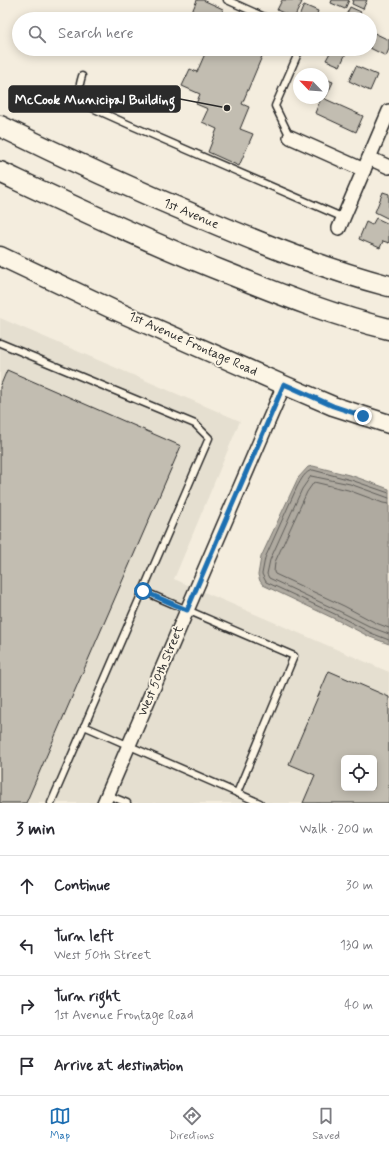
<!DOCTYPE html>
<meta charset="utf-8">
<style>
body{margin:0;font-family:Mynerve,sans-serif;background:#f7f7f7;color:#2b2b33}
.controls{position:absolute;right:12px;bottom:12px;display:grid;overflow:hidden;border-radius:6px;box-shadow:0 2px 10px #0003}
.controls button{width:36px;height:36px;display:grid;place-items:center;padding:0;border:0;border-bottom:1px solid #e1e1e2;background:#fff;color:#2b2b33;font:20px sans-serif}
.compass{position:absolute;left:293px;top:68px;width:36px;height:36px;border-radius:50%;background:#fff;box-shadow:0 2px 10px #0003;rotate:295deg}
.stop{position:absolute;width:12px;height:12px;margin:-9px;border:3px solid #1f6fb2;border-radius:50%;background:#fff}
.stop.end{background:#1f6fb2;border-color:#fff;box-shadow:0 1px 4px #0008}
.list{margin:0;padding:0;list-style:none}
h2{display:flex;justify-content:space-between;align-items:center;height:52px;margin:0;padding:0 16px;font-size:17px}
h2 small{font-size:13px;font-weight:400;color:#7c7c81}
.list li{display:grid;grid-template-columns:26px 1fr auto;gap:12px;align-items:center;box-sizing:border-box;height:60px;padding:0 16px;border-top:1px solid #e1e1e2}
.list b{display:block;font-size:15px;white-space:nowrap}
.list p{margin:0;font-size:13px;white-space:nowrap;color:#7c7c81}
.list em{font-size:13px;font-style:normal;color:#7c7c81}
.icon{flex:none;width:22px;height:22px;fill:none;stroke:currentColor;stroke-width:2;stroke-linecap:round;stroke-linejoin:round}
.map{position:relative;flex:none;width:389px;height:803px;overflow:hidden}
.search{position:absolute;background:#fff;box-shadow:0 2px 10px #0003;left:12px;right:12px;top:12px;height:44px;display:flex;align-items:center;gap:10px;box-sizing:border-box;padding:0 14px;border-radius:22px;color:#7c7c81;font-size:15px}
.sheet{height:292px;background:#fff}
nav{display:flex;justify-content:space-around;align-items:center;box-sizing:border-box;height:56px;border-top:1px solid #e1e1e2;background:#fff;font-size:11px;color:#7c7c81}
nav a{display:grid;justify-items:center;gap:2px}
nav .on{color:#1f6fb2}
.map>svg:first-child{display:block}
.built{fill:#e5dfd0;fill-rule:evenodd}
.water{fill:#afaaa0;stroke:#7a7771}
.lines{fill:none;stroke-linecap:round;stroke-linejoin:round}
.shore{stroke:#605e5a;stroke-width:1}
.building{fill:#c2bdb1;stroke:#2b2b2b;fill-rule:evenodd}
.lane-casing{stroke:#2b2b2b;stroke-width:9}
.street-casing{stroke:#2b2b2b;stroke-width:16}
.secondary-casing{stroke:#2b2b2b;stroke-width:21}
.primary-casing{stroke:#2b2b2b;stroke-width:23}
.lane{stroke:#fcf5e5;stroke-width:6}
.street{stroke:#fcf5e5;stroke-width:13}
.secondary{stroke:#fcf5e5;stroke-width:18}
.primary{stroke:#fcf5e5;stroke-width:20}
.route{stroke:#1f6fb2;stroke-width:5}
.labels{text-anchor:middle;dominant-baseline:central;stroke-width:3.5;stroke-linejoin:round;paint-order:stroke}
.street-label{font-size:13px;fill:#2b2b2b;stroke:#fcf5e5}
.leader{fill:none;stroke:#2b2b2b;stroke-width:1.5}
.callout-dot{fill:#2b2b2b;stroke:#fcf5e5;stroke-width:1.5}
.callout{fill:#2b2b2b;stroke:#2b2b2b;stroke-width:1.5}
.callout-label{font-size:14px;text-anchor:middle;font-weight:bold;fill:#fff}
</style>
<div class="map">
<svg width="389" height="803" viewBox="0 0 389 803">
<rect width="100%" height="100%" fill="#f4edde"/>
<filter id="ink" filterUnits="userSpaceOnUse"><feTurbulence type="fractalNoise" baseFrequency=".025" numOctaves="2"/><feDisplacementMap in="SourceGraphic" scale="8" xChannelSelector="R" yChannelSelector="G"/><feConvolveMatrix kernelMatrix="1 2 1 2 8 2 1 2 1" color-interpolation-filters="sRGB"/></filter>
<g filter="url(#ink)">
<!-- built -->
<path class="built" d="M0,318L240,421L174,579L389,672V803H0ZM344,758H374V788H344Z"/>
<!-- water -->
<path class="water" d="M313,466L353,476L389,489V644L370,637L337,620L263,585L260,581L258,575L261,557L298,478L308,467Z"/>
<g class="lines">
<!-- shore -->
<g class="shore">
<path d="M389,493L351,480L313,470C305,471 301,480 297,487L265,558L262,574L266,582L339,616L371,633L389,640"/>
<path d="M389,498L350,484L311,476L302,489L270,560L267,574L269,578L341,612L373,628L389,634"/>
<path d="M389,504L383,503L348,490L314,482L307,492L275,562L274,572L275,574L344,606L376,623L389,628"/>
</g>
</g>
<!-- building -->
<g class="building">
<path d="M197,0H203L223,9L219,19H189Z"/>
<path d="M282,0H297L302,2L294,18L277,10Z"/>
<path d="M332,0H349L345,9L331,3Z"/>
<path d="M353,0H367L363,9L352,4Z"/>
<path d="M304,5L318,11L315,19H298Z"/>
<path d="M350,7L361,12L358,19H344Z"/>
<path d="M370,31L389,40V49L386,56L370,48Z"/>
<path d="M207,49H253L263,54L242,104L249,107L240,129L253,134L239,166L208,152L217,129L202,122L208,109L196,104L200,94L182,86L190,69L197,72Z"/>
<path d="M332,49H348L340,66L326,60Z"/>
<path d="M356,66L377,75L370,91L349,81Z"/>
<path d="M323,78L333,82L326,97L323,95Z"/>
<path d="M321,98H323L363,116L356,132L315,113Z"/>
<path d="M383,192L389,194V219L375,212Z"/>
<path d="M376,218L389,224V243L383,241L380,248L359,239L366,222L372,225Z"/>
<path d="M7,370L181,446L26,803H0V387Z"/>
<path d="M329,671L389,697V803H303L315,775L289,764ZM344,758H374V788H344Z"/>
</g>
<g class="lines">
<!-- lane casing -->
<g class="lane-casing">
<g id="lane">
<path d="M227,0L269,19"/>
<path d="M82,76C79,86 78,92 81,103L130,125L344,218"/>
<path d="M290,137L275,106L300,49"/>
<path d="M0,343L195,424L209,438L51,803"/>
<path d="M143,591L294,656L237,793"/>
<path d="M84,726L260,803"/>
<path d="M108,795L127,803"/>
</g>
</g>
<!-- street casing -->
<g class="street-casing">
<g id="street">
<path d="M290,137L364,170"/>
<path d="M369,158L389,167"/>
<path d="M339,228L389,111"/>
<path d="M104,803L284,385"/>
</g>
</g>
<!-- secondary casing -->
<g class="secondary-casing">
<path id="secondary" d="M0,256L112,309L284,385L333,406L389,424"/>
</g>
<!-- primary casing -->
<g class="primary-casing">
<g id="primary">
<path d="M0,126C67,159 135,190 204,219C265,245 325,269 389,286"/>
<path d="M0,172C77,208 153,244 232,275C284,296 335,316 389,329"/>
</g>
</g>
<!-- lane -->
<use href="#lane" class="lane"/>
<!-- street -->
<use href="#street" class="street"/>
<!-- secondary -->
<use href="#secondary" class="secondary"/>
<!-- primary -->
<use href="#primary" class="primary"/>
</g>
</g>
<g class="lines" filter="url(#ink)">
<!-- route -->
<path class="route" d="M143,591L187,610L284,384L333,406L363,416"/>
</g>
<g class="labels">
<!-- street labels -->
<g class="street-label">
<text transform="translate(191 214) rotate(23)">1st Avenue</text>
<text transform="translate(193 344) rotate(24)">1st Avenue Frontage Road</text>
<text transform="translate(161 671) rotate(-67)">West 50th Street</text>
</g>
</g>
<!-- callouts -->
<path class="leader" d="M227 108L180 99"/>
<circle class="callout-dot" cx="227" cy="108" r="4"/>
<rect class="callout" x="9" y="86" width="171" height="26" rx="4"/>
<g class="callout-label">
<text x="95" y="104">McCook Municipal Building</text>
</g>
</svg>
<div class="controls">
<button><svg class="icon" aria-label="locate" viewBox="0 0 24 24"><circle cx="12" cy="12" r="6"/><path d="M12 2v4M12 18v4M2 12h4M18 12h4"/></svg></button>
</div>
<svg class="compass" viewBox="-18 -18 36 36"><path d="M0-13l5 13h-10z" fill="#e53935"/><path d="M0 13l5-13h-10z" fill="#7c7c81"/></svg>
<div class="stop" style="left:143px;top:591px"></div>
<div class="stop end" style="left:363px;top:416px"></div>
<div class="search"><svg class="icon" aria-label="search" viewBox="0 0 24 24"><circle cx="10" cy="10" r="6"/><path d="M15 15l6 6"/></svg>Search here</div>
</div>
<section class="sheet">
<h2>3 min<small>Walk · 200 m</small></h2>
<ul class="list">
<li><svg class="icon" aria-label="ahead" viewBox="0 0 24 24"><path d="M12 20V5M6 11l6-6 6 6"/></svg><div><b>Continue</b></div><em>30 m</em></li>
<li><svg class="icon" aria-label="left" viewBox="0 0 24 24"><path d="M17 20v-9H6M10 6l-5 5 5 5"/></svg><div><b>Turn left</b><p>West 50th Street</p></div><em>130 m</em></li>
<li><svg class="icon" aria-label="right" viewBox="0 0 24 24"><path d="M7 20v-9h11M14 6l5 5-5 5"/></svg><div><b>Turn right</b><p>1st Avenue Frontage Road</p></div><em>40 m</em></li>
<li><svg class="icon" aria-label="arrive" viewBox="0 0 24 24"><path d="M6 21V4h12l-3 4 3 4H6"/></svg><div><b>Arrive at destination</b></div></li>
</ul>
</section>
<nav>
<a class="on"><svg class="icon" aria-label="map" viewBox="0 0 24 24"><path d="M3 6l6-2 6 2 6-2v14l-6 2-6-2-6 2zM9 4v14M15 6v14"/></svg>Map</a>
<a><svg class="icon" aria-label="directions" viewBox="0 0 24 24"><path d="M12 3l9 9-9 9-9-9zM9 14v-3h6M13 9l2 2-2 2"/></svg>Directions</a>
<a><svg class="icon" aria-label="saved" viewBox="0 0 24 24"><path d="M7 4h10v16l-5-4-5 4z"/></svg>Saved</a>
</nav>
